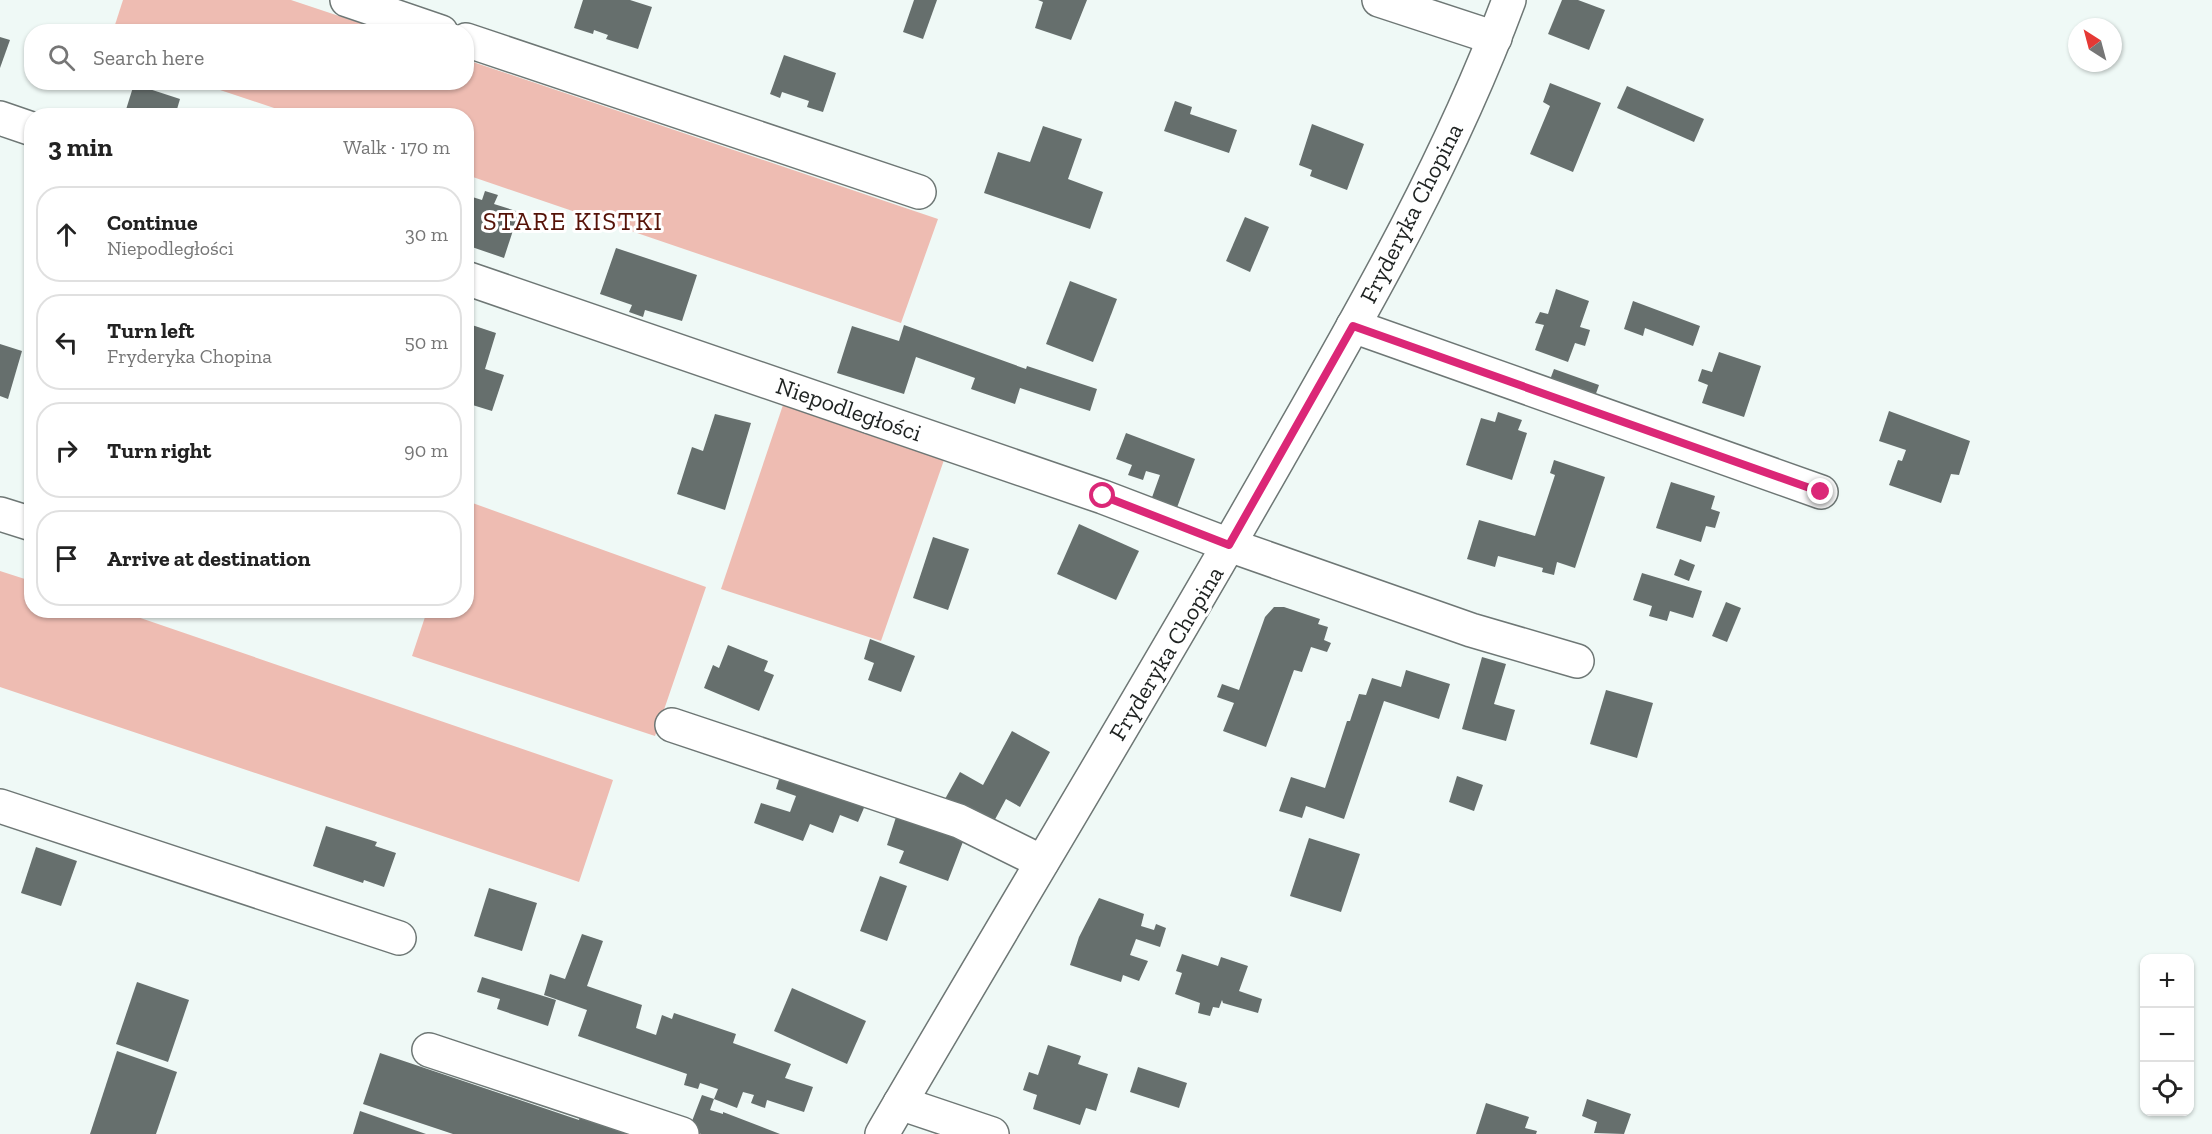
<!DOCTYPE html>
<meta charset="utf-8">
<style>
body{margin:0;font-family:"Zilla Slab",serif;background:#f2f2f2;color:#222}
.controls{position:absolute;right:18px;bottom:18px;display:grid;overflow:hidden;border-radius:12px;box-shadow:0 2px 4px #0004}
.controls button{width:54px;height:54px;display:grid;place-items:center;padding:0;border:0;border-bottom:2px solid #e0e0e0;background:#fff;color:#222;font:30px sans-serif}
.compass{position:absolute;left:2068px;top:18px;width:54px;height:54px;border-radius:50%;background:#fff;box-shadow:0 2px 4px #0004;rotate:324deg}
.stop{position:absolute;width:18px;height:18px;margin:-14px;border:4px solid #db2777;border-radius:50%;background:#fff}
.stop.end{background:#db2777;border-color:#fff;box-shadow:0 2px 6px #0008}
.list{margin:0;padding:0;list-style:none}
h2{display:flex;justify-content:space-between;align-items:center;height:78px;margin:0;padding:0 24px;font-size:26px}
h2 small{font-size:20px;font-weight:400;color:#767676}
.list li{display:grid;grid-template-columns:39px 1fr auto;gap:18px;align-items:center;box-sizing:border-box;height:96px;margin:0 12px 12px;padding:0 12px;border:2px solid #e0e0e0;border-radius:24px}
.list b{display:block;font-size:22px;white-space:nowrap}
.list p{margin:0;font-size:20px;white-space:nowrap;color:#767676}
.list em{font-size:20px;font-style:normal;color:#767676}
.icon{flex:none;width:33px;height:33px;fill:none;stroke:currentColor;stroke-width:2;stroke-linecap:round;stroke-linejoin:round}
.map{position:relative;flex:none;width:2212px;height:1134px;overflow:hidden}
.search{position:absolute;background:#fff;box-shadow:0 2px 4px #0004;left:24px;top:24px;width:450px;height:66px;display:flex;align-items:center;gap:15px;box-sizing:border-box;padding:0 21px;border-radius:24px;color:#767676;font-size:22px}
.panel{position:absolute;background:#fff;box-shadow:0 2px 4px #0004;left:24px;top:108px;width:450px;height:510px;border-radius:24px}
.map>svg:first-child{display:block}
.green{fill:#eebcb2}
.building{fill:#666f6d}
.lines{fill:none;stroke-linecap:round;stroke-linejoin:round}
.minor-casing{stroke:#6e7775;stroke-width:36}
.major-casing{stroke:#6e7775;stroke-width:36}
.minor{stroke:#fff;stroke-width:33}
.major{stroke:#fff;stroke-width:33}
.route{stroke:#db2777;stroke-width:8}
.labels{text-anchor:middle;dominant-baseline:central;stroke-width:6;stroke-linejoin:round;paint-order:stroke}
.street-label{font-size:24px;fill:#1e2221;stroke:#fff}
.neighbourhood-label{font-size:26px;letter-spacing:1.5px;fill:#551207;stroke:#fff}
</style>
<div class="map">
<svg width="2212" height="1134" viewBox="0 0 2212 1134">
<rect width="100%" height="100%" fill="#eff9f6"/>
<!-- green -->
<g class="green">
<path d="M123,0H291L384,31H113Z"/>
<path d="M467,60L938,219L901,323L467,175L466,116L295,115L199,83L466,82Z"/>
<path d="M783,405L944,460L881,641L721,589Z"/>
<path d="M467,501L706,587L655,736L412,656L427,611L466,610Z"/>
<path d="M0,571L31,581L32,610L120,611L613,780L579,882L0,687Z"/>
</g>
<!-- building -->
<g class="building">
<path d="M583,0H630L652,7L638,49L606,39L608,35L594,30L593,34L574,28Z"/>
<path d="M914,0H937L923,39L903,32Z"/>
<path d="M1038,0H1087L1071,40L1035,28L1043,2Z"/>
<path d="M1562,0H1578L1605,10L1589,50L1548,34Z"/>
<path d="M0,37L10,40L0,68Z"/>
<path d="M784,55L836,73L823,112L807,107L809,101L782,92L780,98L770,94Z"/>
<path d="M1550,83L1601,103L1573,172L1530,154L1550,106L1543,102Z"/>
<path d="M134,84L180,99L175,116H124Z"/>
<path d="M1627,86L1704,119L1694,142L1617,108Z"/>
<path d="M1175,101L1192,107L1190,114L1237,130L1229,153L1164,131Z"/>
<path d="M1312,124L1364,144L1347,190L1310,176L1312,170L1299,165Z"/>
<path d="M1043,126L1082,139L1068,179L1103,192L1090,229L984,193L998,152L1030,162Z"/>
<path d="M485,191L498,195L494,204L519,212L504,258L466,245V195L482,200Z"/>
<path d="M1245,217L1269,227L1250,272L1226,261Z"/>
<path d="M31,220H32V241L25,239Z"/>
<path d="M616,248L697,275L682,321L645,310L643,317L629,312L632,305L600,294Z"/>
<path d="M1070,281L1117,299L1093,362L1046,344Z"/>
<path d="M1556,289L1589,301L1580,327L1590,330L1585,346L1575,343L1568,362L1535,350L1544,325L1535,323L1540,312L1548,314Z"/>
<path d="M1633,301L1700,326L1693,346L1645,328L1643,336L1624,329Z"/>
<path d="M466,323L496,333L485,369L504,375L492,411L466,403Z"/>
<path d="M904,325L1026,369L1027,366L1097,389L1090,411L1020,388L1015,404L971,389L975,378L916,357L904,394L837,373L852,326L899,341Z"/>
<path d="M0,344L22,351L8,399L0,396Z"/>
<path d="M1719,352L1761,366L1744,417L1702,403L1708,385L1698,381L1702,369L1712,372Z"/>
<path d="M1554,369L1599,385L1593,402L1548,385Z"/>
<path d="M1889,411L1970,441L1959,475L1951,474L1941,503L1889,485L1898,460L1902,461L1906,450L1879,441Z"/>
<path d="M1498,412L1522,420L1518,430L1527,433L1512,480L1466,465L1481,418L1495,422Z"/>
<path d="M715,414L751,423L725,510L677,494L692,447L703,451Z"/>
<path d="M1126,433L1195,459L1175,513L1150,503L1160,475L1146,471L1143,480L1128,475L1132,465L1116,459Z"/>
<path d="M1554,460L1605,477L1575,568L1557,562L1554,575L1542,572L1543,568L1498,556L1495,567L1467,559L1479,520L1535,536L1555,475L1550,473Z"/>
<path d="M1671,482L1715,496L1711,509L1720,512L1715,528L1706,526L1701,542L1656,528Z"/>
<path d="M1079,524L1139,551L1116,600L1057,574Z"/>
<path d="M933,537L969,549L948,610L913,598Z"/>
<path d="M1680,559L1695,565L1689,581L1674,575Z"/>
<path d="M1642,573L1702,591L1693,618L1670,611L1667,621L1649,616L1652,606L1633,600Z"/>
<path d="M1726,602L1741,608L1727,642L1712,636Z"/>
<path d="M1274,607H1284L1320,619L1318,624L1328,627L1324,640L1331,643L1327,652L1311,647L1302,672L1294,670L1266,747L1223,731L1234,703L1217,697L1222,684L1239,690L1265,617Z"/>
<path d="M870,639L915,656L901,692L868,680L874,663L864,659Z"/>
<path d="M728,645L768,661L764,671L774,675L759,711L704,688L713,665L719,668Z"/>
<path d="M1482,657L1506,664L1494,704L1515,710L1506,741L1462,729Z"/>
<path d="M1406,670L1450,684L1439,719L1384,701L1344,819L1306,806L1302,818L1279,811L1291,777L1325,788L1347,721H1350L1359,694L1366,695L1372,678L1401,687Z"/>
<path d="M1606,690L1653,703L1637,758L1590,744Z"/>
<path d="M1012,731L1050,752L1020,807L1006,799L992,825L945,799L960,772L983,785Z"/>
<path d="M781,773L866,803L858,822L840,815L833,833L810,824L803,841L754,823L761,803L790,812L796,796L776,789Z"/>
<path d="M1457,776L1483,785L1474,811L1449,802Z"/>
<path d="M897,814L964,839L948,881L899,863L904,851L887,845Z"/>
<path d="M326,826L377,842L375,846L396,853L384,887L364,880L363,883L313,866Z"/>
<path d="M1309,838L1360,854L1341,912L1290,896Z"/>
<path d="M36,847L77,861L61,906L21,893Z"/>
<path d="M880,876L907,886L887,941L860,931Z"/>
<path d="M489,888L537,903L522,951L474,936Z"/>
<path d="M1099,898L1144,914L1141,926L1154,930L1156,924L1166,928L1160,947L1136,939L1130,955L1148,961L1139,981L1123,975L1121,982L1070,965L1079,937Z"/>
<path d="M582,934L603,941L587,986L642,1005L636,1028L656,1035L662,1015L672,1019L674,1013L736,1034L733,1043L791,1064L785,1078L813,1087L804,1112L767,1100L765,1108L751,1103L754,1095L743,1092L737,1108L714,1099L710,1110L723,1114V1112L780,1134H701L689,1129L702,1095L714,1099L718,1089L700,1083L698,1089L684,1085L687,1074L578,1036L587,1010L544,995L550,974L565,979Z"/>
<path d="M1182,954L1218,966L1221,957L1248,966L1239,991L1262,999L1258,1013L1223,1003L1222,1000L1219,1008L1213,1007L1210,1016L1198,1013L1200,1003L1175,994L1182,973L1176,971Z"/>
<path d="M482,977L556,1000L548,1026L497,1009L500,999L477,992Z"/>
<path d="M137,982L189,1000L168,1062L116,1044Z"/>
<path d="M792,988L866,1021L847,1064L774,1031Z"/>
<path d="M1048,1045L1081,1056L1078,1064L1108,1074L1096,1111L1086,1108L1080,1125L1033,1109L1037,1095L1023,1090L1029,1072L1038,1075Z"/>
<path d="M117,1051L177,1072L156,1134H90Z"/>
<path d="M380,1053L579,1120L582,1109L653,1134H453L363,1104Z"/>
<path d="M1138,1067L1187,1083L1179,1108L1130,1092Z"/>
<path d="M1587,1099L1631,1114L1624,1134L1594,1133L1597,1122L1582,1116Z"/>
<path d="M1486,1103L1529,1117L1525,1128L1537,1131L1536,1134H1476Z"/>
<path d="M360,1111L426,1134H353Z"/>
</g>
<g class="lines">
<!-- minor casing -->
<g class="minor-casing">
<g id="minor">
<path d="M347,0L441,32"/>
<path d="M1379,0L1495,38"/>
<path d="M466,40L919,192"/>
<path d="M0,118L32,129"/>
<path d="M466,278L1103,497L1229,545L1471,630L1577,661"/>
<path d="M1353,326L1821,492"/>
<path d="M0,514L32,524"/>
<path d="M672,725L959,821L1042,862"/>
<path d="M0,806L399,938"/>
<path d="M429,1050L682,1134"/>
<path d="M900,1103L992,1134"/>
</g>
</g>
<!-- major casing -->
<g class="major-casing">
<path id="major" d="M882,1134C1013,909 1149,686 1278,459C1363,310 1449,162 1509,0"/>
</g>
<!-- minor -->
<use href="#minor" class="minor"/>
<!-- major -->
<use href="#major" class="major"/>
</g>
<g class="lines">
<!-- route -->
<path class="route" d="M1103,496L1229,545L1353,326L1821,492"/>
</g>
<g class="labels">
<!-- street labels -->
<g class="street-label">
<text transform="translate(1411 213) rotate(-63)">Fryderyka Chopina</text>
<text transform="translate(849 409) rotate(19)">Niepodległości</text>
<text transform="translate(1166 653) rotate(-59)">Fryderyka Chopina</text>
</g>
<!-- neighbourhood labels -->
<g class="neighbourhood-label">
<text x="573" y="221">STARE KISTKI</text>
</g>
</g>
</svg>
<div class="controls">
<button>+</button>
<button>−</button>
<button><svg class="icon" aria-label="locate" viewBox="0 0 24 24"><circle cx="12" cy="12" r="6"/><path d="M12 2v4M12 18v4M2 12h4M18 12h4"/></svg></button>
</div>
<svg class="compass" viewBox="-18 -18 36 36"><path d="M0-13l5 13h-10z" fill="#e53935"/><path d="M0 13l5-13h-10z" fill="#767676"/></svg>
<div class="stop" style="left:1103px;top:496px"></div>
<div class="stop end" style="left:1821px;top:492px"></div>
<div class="search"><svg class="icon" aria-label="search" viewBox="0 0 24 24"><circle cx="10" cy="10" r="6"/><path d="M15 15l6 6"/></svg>Search here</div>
<section class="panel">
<h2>3 min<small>Walk · 170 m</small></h2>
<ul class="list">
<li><svg class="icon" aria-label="ahead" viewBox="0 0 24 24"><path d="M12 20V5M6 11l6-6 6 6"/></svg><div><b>Continue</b><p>Niepodległości</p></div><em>30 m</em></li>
<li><svg class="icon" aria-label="left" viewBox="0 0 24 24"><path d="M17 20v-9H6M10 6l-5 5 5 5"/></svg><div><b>Turn left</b><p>Fryderyka Chopina</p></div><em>50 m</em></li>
<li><svg class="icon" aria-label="right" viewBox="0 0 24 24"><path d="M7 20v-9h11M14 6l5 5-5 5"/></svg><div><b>Turn right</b></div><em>90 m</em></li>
<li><svg class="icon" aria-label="arrive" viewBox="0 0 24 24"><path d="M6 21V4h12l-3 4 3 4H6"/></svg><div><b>Arrive at destination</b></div></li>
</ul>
</section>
</div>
